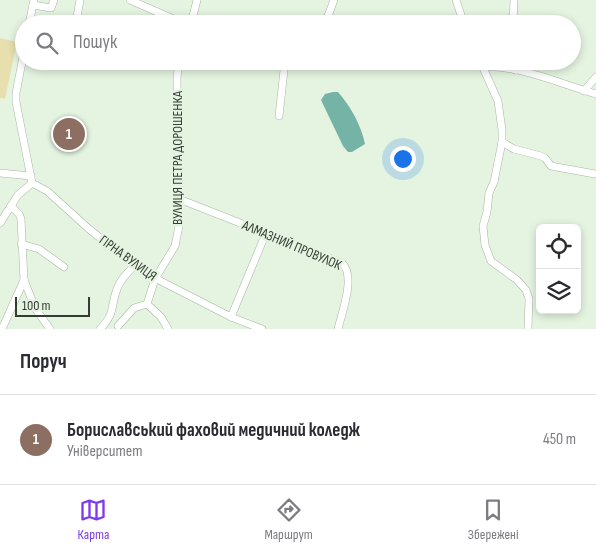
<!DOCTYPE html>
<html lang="uk">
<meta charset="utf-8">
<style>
body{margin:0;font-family:"Sofia Sans Condensed",sans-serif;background:#f2f2f3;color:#2b2b33}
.controls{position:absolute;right:15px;bottom:15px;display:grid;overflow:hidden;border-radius:8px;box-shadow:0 2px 8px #0003}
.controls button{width:45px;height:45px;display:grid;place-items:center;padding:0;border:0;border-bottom:1px solid #e1e1e2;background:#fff;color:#2b2b33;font:25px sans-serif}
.scale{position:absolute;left:15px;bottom:12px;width:75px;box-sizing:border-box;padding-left:5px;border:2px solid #353c34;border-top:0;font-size:14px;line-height:18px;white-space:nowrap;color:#353c34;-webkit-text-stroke:4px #e4f4e0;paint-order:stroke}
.you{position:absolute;left:402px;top:158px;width:18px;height:18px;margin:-12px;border:4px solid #fff;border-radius:50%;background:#1a73e8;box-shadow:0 0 0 8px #1a73e833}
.badge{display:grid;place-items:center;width:32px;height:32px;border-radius:50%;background:#7c3aed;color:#fff;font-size:16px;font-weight:700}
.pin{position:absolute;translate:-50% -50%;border:2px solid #fff;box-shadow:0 1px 5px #0006}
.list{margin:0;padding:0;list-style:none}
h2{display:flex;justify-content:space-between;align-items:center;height:65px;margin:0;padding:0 20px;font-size:21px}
h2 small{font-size:16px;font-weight:400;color:#7c7c81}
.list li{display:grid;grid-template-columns:32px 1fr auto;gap:15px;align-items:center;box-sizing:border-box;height:90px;padding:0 20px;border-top:1px solid #e1e1e2}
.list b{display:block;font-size:19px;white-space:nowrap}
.list p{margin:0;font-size:16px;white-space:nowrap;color:#7c7c81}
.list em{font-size:16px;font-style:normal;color:#7c7c81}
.icon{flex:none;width:28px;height:28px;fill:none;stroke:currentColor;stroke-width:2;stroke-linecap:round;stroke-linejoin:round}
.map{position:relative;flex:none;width:596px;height:329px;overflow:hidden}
.search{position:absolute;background:#fff;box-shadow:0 2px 8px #0003;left:15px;right:15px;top:15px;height:55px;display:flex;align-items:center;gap:12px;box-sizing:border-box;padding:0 18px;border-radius:28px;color:#7c7c81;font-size:19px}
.sheet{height:155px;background:#fff}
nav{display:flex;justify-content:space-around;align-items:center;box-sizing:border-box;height:70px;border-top:1px solid #e1e1e2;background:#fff;font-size:14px;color:#7c7c81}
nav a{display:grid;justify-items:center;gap:2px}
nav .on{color:#7c3aed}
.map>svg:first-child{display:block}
.green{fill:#e7dfae}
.water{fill:#74b3a5}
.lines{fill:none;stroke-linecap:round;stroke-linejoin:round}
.minor-casing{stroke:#a7b6a3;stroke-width:8}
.minor{stroke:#fff;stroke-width:7}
.labels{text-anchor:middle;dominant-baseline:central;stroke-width:5;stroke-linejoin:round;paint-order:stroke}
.street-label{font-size:14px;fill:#353c34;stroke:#e4f4e0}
</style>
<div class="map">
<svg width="596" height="329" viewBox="0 0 596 329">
<rect width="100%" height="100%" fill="#e4f4e0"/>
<!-- green -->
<path class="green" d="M0,38L17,42L5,99L0,98Z"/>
<!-- water -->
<path class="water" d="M333,92H338C351,107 361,125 365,144L352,152H348L343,146L321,100L325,94Z"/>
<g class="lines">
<!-- minor casing -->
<g class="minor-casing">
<g id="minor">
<path d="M130,0L185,24"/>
<path d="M456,0L464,24"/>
<path d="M33,5L51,8L54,0"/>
<path d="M76,22L80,0"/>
<path d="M29,24L34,0"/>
<path d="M191,24L197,0"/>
<path d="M325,24L334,0"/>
<path d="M513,24L514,0"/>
<path d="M24,52L16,93V102L32,183"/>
<path d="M480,61L498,101L502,130V142L494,182L489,193L487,212L483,226L485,245L491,261L517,280L526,290L529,299L528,329"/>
<path d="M483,67C517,64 563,85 596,94"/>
<path d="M515,70L519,61"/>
<path d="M584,91L596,77"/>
<path d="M279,116L285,61"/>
<path d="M502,142L514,149L541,156L545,158L551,166L595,174"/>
<path d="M0,173L31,176"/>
<path d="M32,183L47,191L89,229L143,272L231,317L262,329"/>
<path d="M179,199L342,263C356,276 342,312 338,329"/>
<path d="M11,206L19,214L21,219L24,280L35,308L50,329"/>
<path d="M0,223L18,195L32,183"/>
<path d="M21,244L39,249L64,267"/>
<path d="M147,304L161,317L168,329"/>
<path d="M231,317L266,233"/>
<path d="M118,326L134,308L147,304L155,279L175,246L179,226L177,78L179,61"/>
<path d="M2,329L24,280"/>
<path d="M100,329C116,313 110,307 117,289C120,280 127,273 134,266"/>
</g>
</g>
<!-- minor -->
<use href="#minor" class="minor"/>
</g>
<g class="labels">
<!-- street labels -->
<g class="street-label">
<text transform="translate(177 158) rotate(-90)">ВУЛИЦЯ ПЕТРА ДОРОШЕНКА</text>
<text transform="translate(292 245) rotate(23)">АЛМАЗНИЙ ПРОВУЛОК</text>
<text transform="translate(128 258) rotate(36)">ГІРНА ВУЛИЦЯ</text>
</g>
</g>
</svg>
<div class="controls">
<button><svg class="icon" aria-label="locate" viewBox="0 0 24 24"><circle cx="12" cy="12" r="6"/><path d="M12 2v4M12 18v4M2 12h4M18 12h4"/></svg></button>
<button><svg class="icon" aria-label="layers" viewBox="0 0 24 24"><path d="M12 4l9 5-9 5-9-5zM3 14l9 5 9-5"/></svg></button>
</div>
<div class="scale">100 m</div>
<div class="you"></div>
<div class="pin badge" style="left:69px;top:134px;background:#8d6e63">1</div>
<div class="search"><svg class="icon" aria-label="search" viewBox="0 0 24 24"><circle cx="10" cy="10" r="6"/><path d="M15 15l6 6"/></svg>Пошук</div>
</div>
<section class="sheet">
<h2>Поруч<small></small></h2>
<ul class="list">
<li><span class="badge" style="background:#8d6e63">1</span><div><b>Бориславський фаховий медичний коледж</b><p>Університет</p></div><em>450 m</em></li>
</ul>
</section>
<nav>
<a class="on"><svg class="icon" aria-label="map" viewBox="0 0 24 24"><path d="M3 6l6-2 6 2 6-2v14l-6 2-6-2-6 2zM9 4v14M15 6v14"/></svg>Карта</a>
<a><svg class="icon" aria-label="directions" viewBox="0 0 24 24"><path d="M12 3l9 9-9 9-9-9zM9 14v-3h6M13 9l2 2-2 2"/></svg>Маршрут</a>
<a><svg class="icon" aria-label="saved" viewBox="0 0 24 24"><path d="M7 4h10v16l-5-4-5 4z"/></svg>Збережені</a>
</nav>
